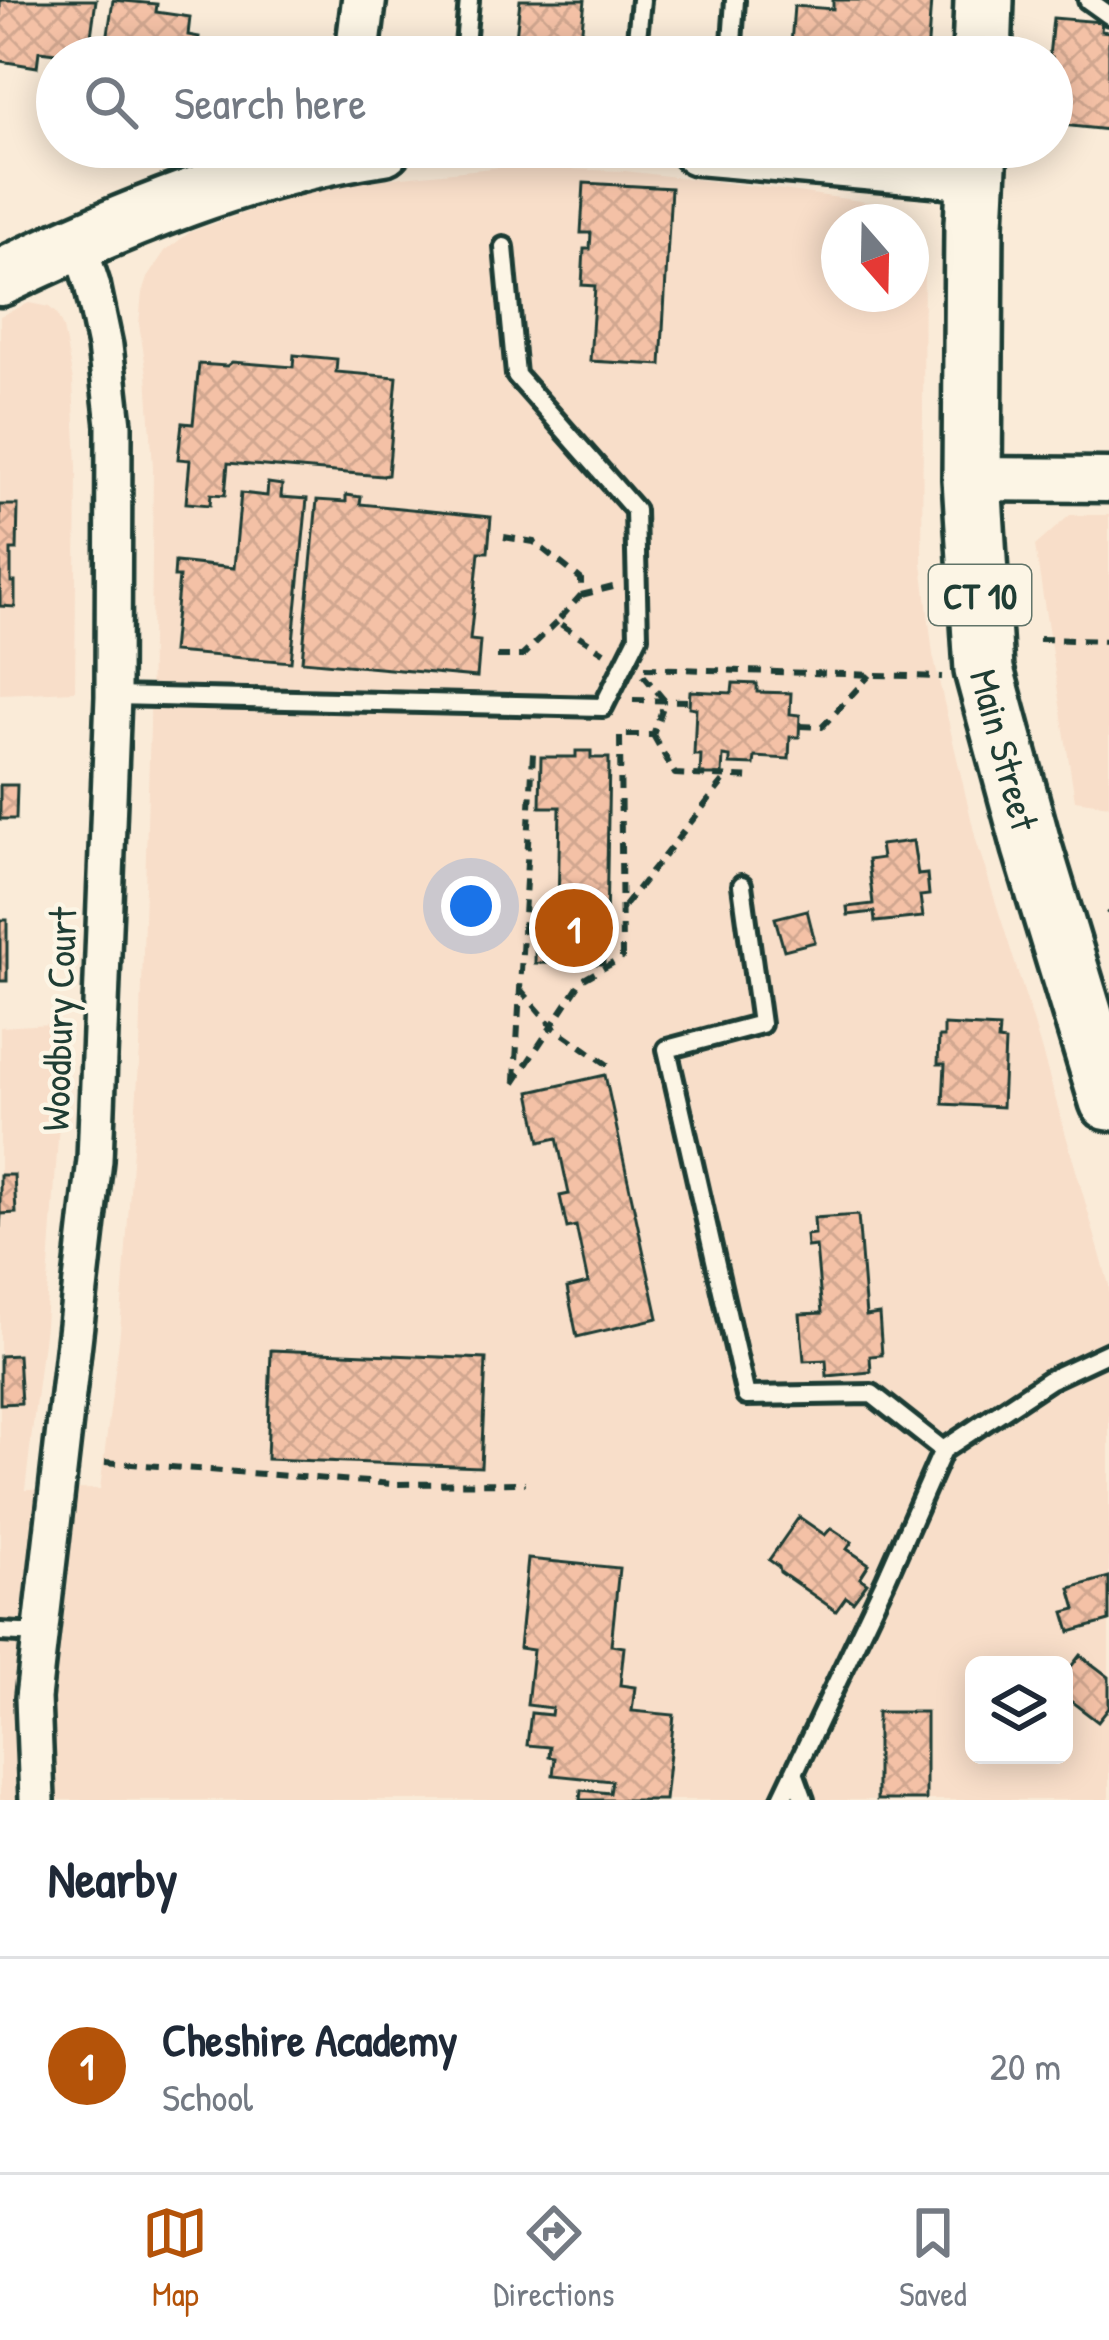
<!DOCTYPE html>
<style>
body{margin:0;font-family:"Patrick Hand",sans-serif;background:#f2f2f3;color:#1f2937}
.controls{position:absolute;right:36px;bottom:36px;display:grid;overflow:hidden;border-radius:18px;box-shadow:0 6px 30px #0003}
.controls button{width:108px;height:108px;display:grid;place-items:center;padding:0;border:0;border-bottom:3px solid #e0e1e3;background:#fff;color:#1f2937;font:60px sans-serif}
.compass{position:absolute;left:821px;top:204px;width:108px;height:108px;border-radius:50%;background:#fff;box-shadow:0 6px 30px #0003;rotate:160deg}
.you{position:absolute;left:471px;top:906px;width:42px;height:42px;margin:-30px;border:9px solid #fff;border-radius:50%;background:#1a73e8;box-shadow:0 0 0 18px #1a73e833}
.badge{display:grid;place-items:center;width:78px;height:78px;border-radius:50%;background:#b45309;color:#fff;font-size:39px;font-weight:700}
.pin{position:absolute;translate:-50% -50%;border:6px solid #fff;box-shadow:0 3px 12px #0006}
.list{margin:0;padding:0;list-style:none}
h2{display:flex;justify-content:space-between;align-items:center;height:156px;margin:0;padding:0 48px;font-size:51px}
h2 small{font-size:39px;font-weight:400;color:#747a83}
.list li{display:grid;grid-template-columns:78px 1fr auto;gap:36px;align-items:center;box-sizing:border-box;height:216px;padding:0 48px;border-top:3px solid #e0e1e3}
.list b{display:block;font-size:45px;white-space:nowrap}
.list p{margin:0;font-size:39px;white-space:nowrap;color:#747a83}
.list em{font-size:39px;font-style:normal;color:#747a83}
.icon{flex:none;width:66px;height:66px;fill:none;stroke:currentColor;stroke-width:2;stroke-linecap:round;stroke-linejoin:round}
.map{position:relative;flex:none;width:1109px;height:1800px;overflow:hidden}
.search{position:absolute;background:#fff;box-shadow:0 6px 30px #0003;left:36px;right:36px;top:36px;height:132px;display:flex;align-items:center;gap:30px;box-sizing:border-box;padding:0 42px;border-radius:66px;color:#747a83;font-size:45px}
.sheet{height:372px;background:#fff}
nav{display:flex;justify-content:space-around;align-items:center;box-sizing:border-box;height:168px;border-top:3px solid #e0e1e3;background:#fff;font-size:33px;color:#747a83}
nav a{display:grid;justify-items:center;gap:6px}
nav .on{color:#b45309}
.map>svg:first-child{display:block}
.built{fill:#f8dec9;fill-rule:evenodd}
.building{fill:url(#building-cross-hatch);stroke:#1f3d34;stroke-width:3}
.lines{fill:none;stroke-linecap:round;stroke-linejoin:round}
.service-casing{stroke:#1f3d34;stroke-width:26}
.minor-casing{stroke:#1f3d34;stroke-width:42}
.tertiary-casing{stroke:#1f3d34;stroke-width:51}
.primary-casing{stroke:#1f3d34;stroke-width:63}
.trunk-casing{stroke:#1f3d34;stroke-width:66}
.path{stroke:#1f3d34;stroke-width:6;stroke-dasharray:12 9;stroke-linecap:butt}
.service{stroke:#fcf5e5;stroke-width:16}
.minor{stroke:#fcf5e5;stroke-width:33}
.tertiary{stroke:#fcf5e5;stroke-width:42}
.primary{stroke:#fcf5e5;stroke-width:54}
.trunk{stroke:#fcf5e5;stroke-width:57}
.labels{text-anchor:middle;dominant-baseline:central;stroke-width:9;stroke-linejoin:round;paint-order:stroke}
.shield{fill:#fcf5e5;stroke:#617469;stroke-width:3}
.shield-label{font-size:36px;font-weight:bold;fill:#1f3d34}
.street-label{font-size:39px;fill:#1f3d34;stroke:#fcf5e5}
</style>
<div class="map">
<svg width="1109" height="1800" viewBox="0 0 1109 1800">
<defs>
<pattern id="building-cross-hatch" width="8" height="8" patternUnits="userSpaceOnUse" patternTransform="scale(3)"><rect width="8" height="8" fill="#f4c1a6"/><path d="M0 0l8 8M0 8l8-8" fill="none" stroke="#d1a790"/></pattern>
</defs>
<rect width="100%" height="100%" fill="#faebd8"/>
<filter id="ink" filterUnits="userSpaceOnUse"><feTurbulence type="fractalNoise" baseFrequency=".00833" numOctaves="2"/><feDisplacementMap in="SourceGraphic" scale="24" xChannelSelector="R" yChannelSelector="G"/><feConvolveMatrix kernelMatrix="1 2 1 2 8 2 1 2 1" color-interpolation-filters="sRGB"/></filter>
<g filter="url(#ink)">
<!-- built -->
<g class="built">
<path d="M502,167L625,171L769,188L881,204L900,215L906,222H839V294H911V228L919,240L924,261L922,563L933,655L976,840L1032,1017L1109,1285V1800H0V1027L66,1023L45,1325L25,1490L100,1489L120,1332L140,1049L150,726L153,467L147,374L139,324L142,293L147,278L165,251L190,232L295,195L372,180ZM974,1665H1064V1755H974Z"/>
<path d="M29,303L49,307L57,314L63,328L73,381L77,467L75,691L0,694V316Z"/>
<path d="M1070,515H1109V805L1075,800L1035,546Z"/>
</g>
<!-- building -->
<g class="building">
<path d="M0,0H96L88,57L39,51L37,67L0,61Z"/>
<path d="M113,0L157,4L156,12L190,17L188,35L199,37L197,49L185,47L184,57H123L105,54Z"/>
<path d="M520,0H585L579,57H514Z"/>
<path d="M833,0H931L927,57H790L794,6L833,9Z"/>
<path d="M1053,18L1102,22L1101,31L1109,32V130L1052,124V57H1049Z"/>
<path d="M584,183L671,188L661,365L590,361L595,286L582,285L584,249H590L591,233H581Z"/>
<path d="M294,355L337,359L336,372L397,377L388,475L382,476L228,463L225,495L211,494L210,505L186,503L190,460L178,459L182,423L193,424L199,364L227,366L232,362L293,367Z"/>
<path d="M268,483L282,485L281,497L307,499L291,662L172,652L179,577H174L175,562L234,568L241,493L267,496Z"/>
<path d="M346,495L361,497L360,504L491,517L488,552H479L470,640L480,641L477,677L302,661L317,500L346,502Z"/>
<path d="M0,505H18L17,550H11V582H15V607L0,606Z"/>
<path d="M733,683L757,684V692L791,693L790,714L800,715L799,737H790L789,759L755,757L754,765L730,764V757L723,756L722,775H700L701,755H694L696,708L689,707L690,691L732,693Z"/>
<path d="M576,751H591V758H609L606,929L608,936L604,935V964L535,963L536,914H551L552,910H558L560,807H540L541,757H576Z"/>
<path d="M0,785H17L16,819H0Z"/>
<path d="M913,841L918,875L927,874L929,895L920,896L923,917L875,922L874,912L848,915L847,907L873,904L868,860L882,858L880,845Z"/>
<path d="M807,910L815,942L784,950L775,918Z"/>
<rect x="0" y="920" width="7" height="61"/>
<path d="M944,1025L999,1028L998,1041L1005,1042L1002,1107L943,1104L945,1064H938L939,1037H944Z"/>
<path d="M605,1075L658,1318L577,1337L567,1288L588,1283L576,1226L567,1228L560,1196L569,1194L557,1138L540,1142L530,1092Z"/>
<path d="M0,1175H14L16,1213L1,1214L0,1228Z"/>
<path d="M858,1215L866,1316L879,1314L882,1355L870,1356L871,1372L827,1376L826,1360L804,1361L800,1314L822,1313L816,1246L807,1247L806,1235L815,1234L814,1218Z"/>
<path d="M271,1350L486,1359L481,1467L267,1459Z"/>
<path d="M18,1355L21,1403L0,1404V1356Z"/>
<path d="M799,1517L825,1535L831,1528L852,1542L847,1549L869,1564L860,1578L867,1583L853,1602L846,1597L836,1611L780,1572L779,1567L769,1560Z"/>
<path d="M528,1559L619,1568L611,1645L624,1647L620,1685L635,1687L632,1711L674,1715L665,1800H580L581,1790L610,1793L612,1781L553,1775L555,1758L549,1757L550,1747L527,1745L531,1713L551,1715L552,1708L527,1705L533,1650L519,1648Z"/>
<path d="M1109,1577V1621L1070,1632L1064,1612L1076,1609L1070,1588Z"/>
<path d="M1080,1655L1109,1677V1708L1098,1722L1064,1696V1671L1067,1672Z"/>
<rect x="877" y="1712" width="49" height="88"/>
</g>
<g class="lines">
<!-- service casing -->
<g class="service-casing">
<g id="service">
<path d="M1088,0L1109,15"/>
<path d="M464,57L469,0"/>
<path d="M635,57L641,0"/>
<path d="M731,57L735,0"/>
<path d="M113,696L603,707L638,637L635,510L516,375L504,247"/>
<path d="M742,885L761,1024L667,1049L746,1396L872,1394L943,1450"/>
<path d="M0,1632L40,1634"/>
<path d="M795,1775L804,1800"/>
<path d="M781,1800L886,1579L943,1450L1049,1380L1109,1352"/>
</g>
</g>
<!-- minor casing -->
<g class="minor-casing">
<path id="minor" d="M37,1800L33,1698L95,1160L113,696L114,425L105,346L92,284L78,241"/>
</g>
<!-- tertiary casing -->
<g class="tertiary-casing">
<g id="tertiary">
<path d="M357,57L364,0"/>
<path d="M972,479L1109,480"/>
</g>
</g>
<!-- primary casing -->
<g class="primary-casing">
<g id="primary">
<path d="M698,147L977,172"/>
<path d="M0,278C122,220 249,167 383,147"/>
</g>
</g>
<!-- trunk casing -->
<g class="trunk-casing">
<g id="trunk">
<path d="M982,57L984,0"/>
<path id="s1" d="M978,147L974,224L972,479L984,670L1032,847L1109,1101"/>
</g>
</g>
<!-- path -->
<g class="path">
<path d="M238,47L244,57"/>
<path d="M504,537L534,542L581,579V595L557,622L604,652"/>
<path d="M581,595L613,587"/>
<path d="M1039,639L1109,641"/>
<path d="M497,656H522L557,622"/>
<path d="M645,668L942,677"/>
<path d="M633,700L689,701"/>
<path d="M800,726L822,727L870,675"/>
<path d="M653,735L675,774L756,778"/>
<path d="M624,906L727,777"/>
<path d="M1108,911L1109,913"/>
<path d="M520,989L552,1026L608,1065"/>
<path d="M515,1080L533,753"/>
<path d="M514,1083L582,980L622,958L620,735H653L665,701L643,675"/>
<path d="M105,1462L393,1484L525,1483"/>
</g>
<!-- service -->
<use href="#service" class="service"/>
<!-- minor -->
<use href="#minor" class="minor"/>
<!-- tertiary -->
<use href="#tertiary" class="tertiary"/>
<!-- primary -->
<use href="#primary" class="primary"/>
<!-- trunk -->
<use href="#trunk" class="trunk"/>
</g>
</g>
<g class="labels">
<!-- shield labels -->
<rect class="shield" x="929" y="565" width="102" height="60" rx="9"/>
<g class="shield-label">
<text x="980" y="595">CT 10</text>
</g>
<!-- street labels -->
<g class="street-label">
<text stroke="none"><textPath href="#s1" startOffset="606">Main Street</textPath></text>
<text transform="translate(58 1019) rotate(-88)">Woodbury Court</text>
</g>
</g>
</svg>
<div class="controls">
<button><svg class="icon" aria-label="layers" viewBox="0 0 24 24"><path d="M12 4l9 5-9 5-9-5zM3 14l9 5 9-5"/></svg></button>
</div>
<svg class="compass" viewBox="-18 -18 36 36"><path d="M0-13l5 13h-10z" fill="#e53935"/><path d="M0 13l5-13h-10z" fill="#747a83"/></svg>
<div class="you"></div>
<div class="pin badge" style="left:574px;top:928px">1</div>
<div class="search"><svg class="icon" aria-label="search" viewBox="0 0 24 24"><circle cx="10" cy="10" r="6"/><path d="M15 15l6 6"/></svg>Search here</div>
</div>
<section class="sheet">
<h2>Nearby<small></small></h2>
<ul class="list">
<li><span class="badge">1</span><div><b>Cheshire Academy</b><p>School</p></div><em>20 m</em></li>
</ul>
</section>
<nav>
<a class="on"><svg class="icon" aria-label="map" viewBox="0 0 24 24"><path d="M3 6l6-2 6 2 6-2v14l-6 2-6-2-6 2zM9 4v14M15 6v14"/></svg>Map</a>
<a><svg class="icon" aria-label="directions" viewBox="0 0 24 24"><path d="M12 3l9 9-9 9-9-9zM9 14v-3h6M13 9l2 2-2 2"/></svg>Directions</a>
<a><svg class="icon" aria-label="saved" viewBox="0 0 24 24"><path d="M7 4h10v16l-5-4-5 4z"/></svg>Saved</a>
</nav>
